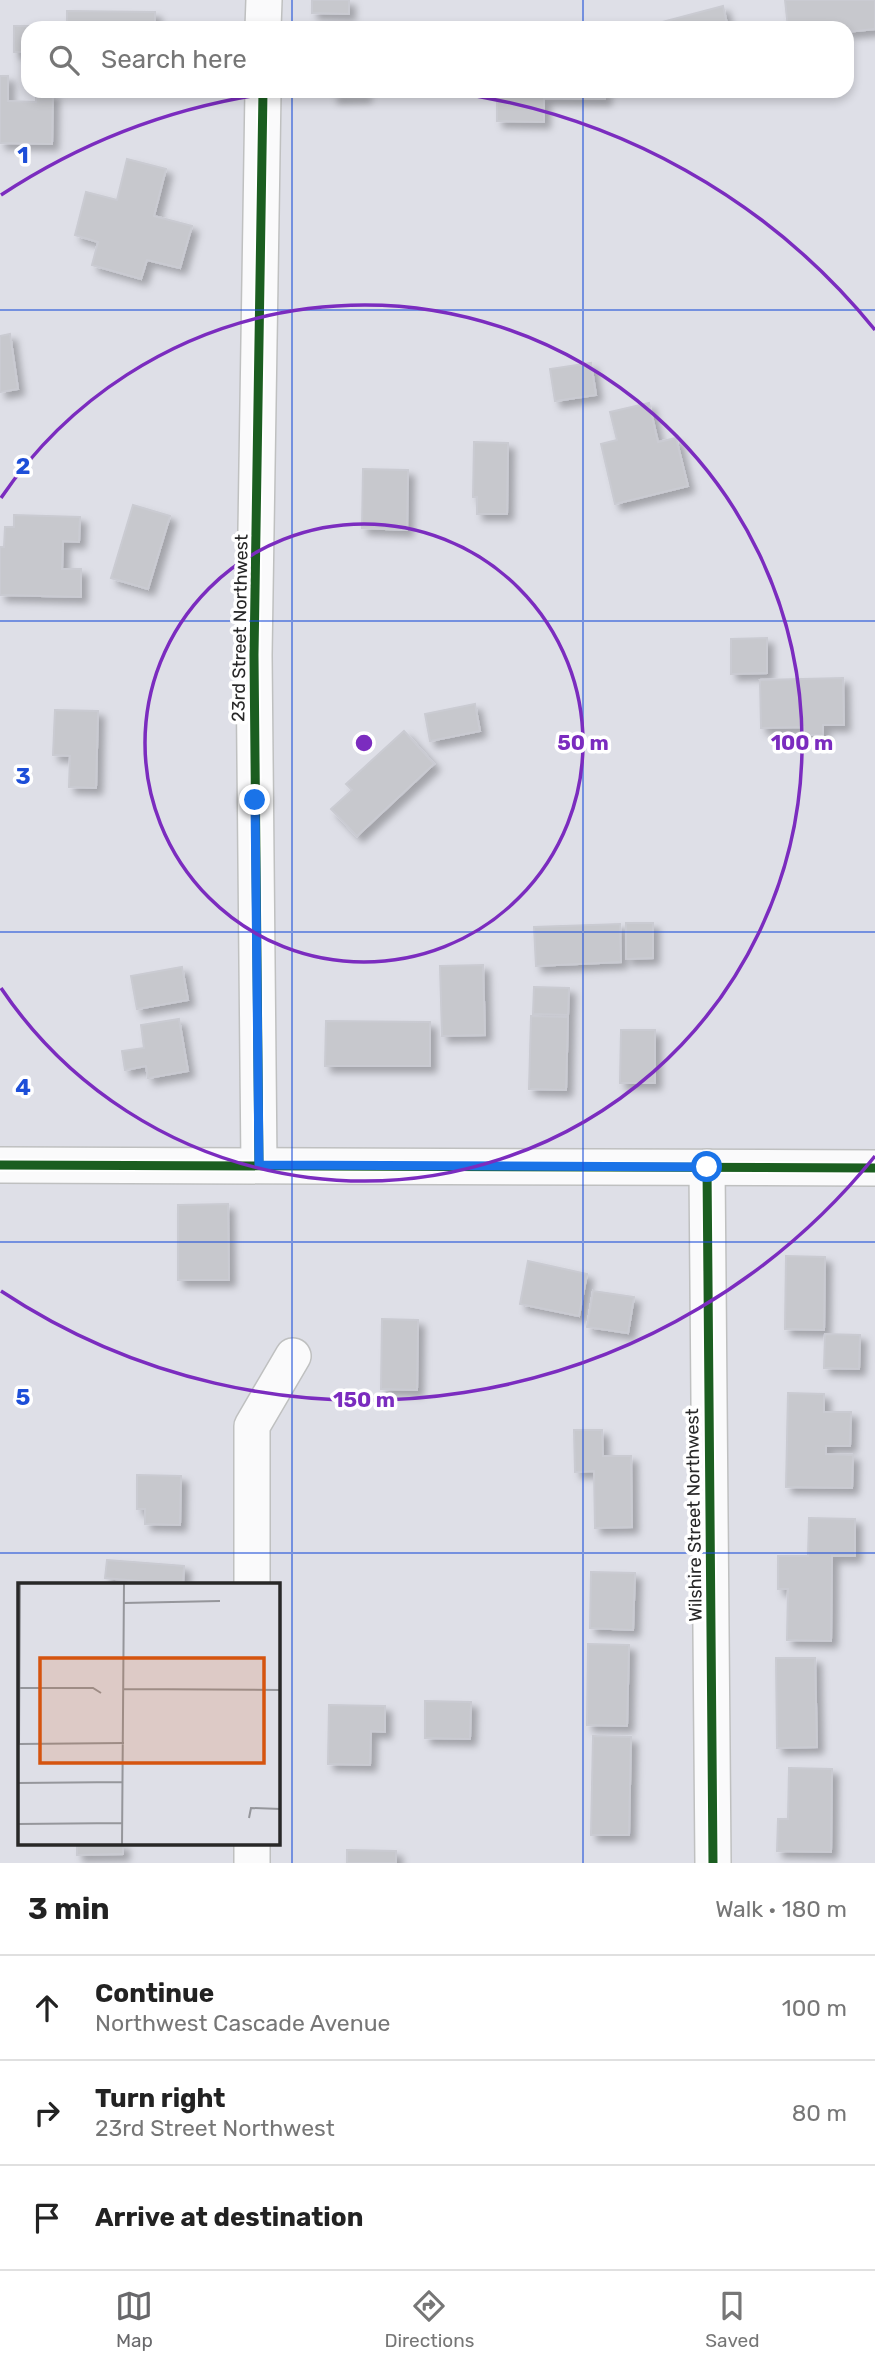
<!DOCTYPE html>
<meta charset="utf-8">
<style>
body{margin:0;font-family:Rubik,sans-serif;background:#f2f2f2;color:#222}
.stop{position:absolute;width:21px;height:21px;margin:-16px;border:5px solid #1a73e8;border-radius:50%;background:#fff}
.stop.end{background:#1a73e8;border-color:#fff;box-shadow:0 2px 7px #0008}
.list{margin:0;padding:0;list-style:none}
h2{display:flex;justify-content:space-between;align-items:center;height:91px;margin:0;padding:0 28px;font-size:30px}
h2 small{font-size:23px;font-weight:400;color:#767676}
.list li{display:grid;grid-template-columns:46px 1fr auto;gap:21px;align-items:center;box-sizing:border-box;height:105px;padding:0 28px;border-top:2px solid #e0e0e0}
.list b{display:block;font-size:26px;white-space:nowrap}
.list p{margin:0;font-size:23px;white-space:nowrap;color:#767676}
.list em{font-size:23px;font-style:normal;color:#767676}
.icon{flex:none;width:38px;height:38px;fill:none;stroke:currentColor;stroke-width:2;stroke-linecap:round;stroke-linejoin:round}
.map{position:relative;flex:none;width:875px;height:1863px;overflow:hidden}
.search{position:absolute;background:#fff;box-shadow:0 4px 10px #0003;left:21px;right:21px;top:21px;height:77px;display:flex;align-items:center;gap:18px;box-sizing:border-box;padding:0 24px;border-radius:21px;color:#767676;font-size:26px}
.sheet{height:406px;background:#fff}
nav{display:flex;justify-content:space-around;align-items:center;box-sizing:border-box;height:98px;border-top:2px solid #e0e0e0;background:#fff;font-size:19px;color:#767676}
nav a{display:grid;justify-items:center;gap:4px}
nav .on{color:#68686b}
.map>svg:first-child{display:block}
.building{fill:#c7c8cd;stroke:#cacbd2;stroke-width:2;filter:url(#shadow)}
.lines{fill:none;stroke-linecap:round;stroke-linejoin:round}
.minor-casing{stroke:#bfc0c0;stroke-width:38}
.minor{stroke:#fafafb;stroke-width:35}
.cycleway-casing{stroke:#fff;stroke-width:13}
.cycleway{stroke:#1b5e20;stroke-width:9}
.route{stroke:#1a73e8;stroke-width:9}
.grid{fill:none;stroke:#1d4ed8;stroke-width:2;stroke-opacity:0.55}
.ring{fill:none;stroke:#7b2cbf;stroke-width:3.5}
.labels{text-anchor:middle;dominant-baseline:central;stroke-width:7;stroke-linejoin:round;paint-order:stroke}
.street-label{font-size:18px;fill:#282828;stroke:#fff}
.inset-road{fill:none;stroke:#95969b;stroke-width:2}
.view{fill:#d5540f;fill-opacity:0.15;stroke:#d5540f;stroke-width:3.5}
.inset-edge{fill:none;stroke:#282828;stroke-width:3.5}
.grid-label{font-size:23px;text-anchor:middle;font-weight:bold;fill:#1d4ed8;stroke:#fff;stroke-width:7;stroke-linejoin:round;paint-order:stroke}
.centre{fill:#7b2cbf;stroke:#fff;stroke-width:3.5}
.ring-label{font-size:21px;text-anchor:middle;font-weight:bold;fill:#7b2cbf;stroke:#fff;stroke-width:7;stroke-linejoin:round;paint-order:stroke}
</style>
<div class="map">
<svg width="875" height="1863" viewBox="0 0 875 1863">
<defs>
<filter id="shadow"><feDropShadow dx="6" dy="6" stdDeviation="3.5" flood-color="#0004"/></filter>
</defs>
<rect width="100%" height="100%" fill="#dedfe7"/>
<!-- building -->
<g class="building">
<path d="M312,0H349V14L312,13Z"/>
<path d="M785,0H875V29L847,32V28H788Z"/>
<path d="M723,6L728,28H652L651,25Z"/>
<path d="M67,11L155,12V28H67Z"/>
<path d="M14,26H35L28,28V52H14Z"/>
<path d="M0,76H8V101L36,102V93H53L52,144L0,143Z"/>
<path d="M332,91H365V96L332,97Z"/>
<path d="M497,91H605V99L544,98V122L497,121Z"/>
<path d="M127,159L166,169L154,216L192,226L180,268L147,260L141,279L92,265L98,242L75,235L86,192L117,200Z"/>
<path d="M10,334L18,389L0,392V336Z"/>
<path d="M591,363L596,395L555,401L550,369Z"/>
<path d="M649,403L658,442L676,438L688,486L615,504L601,444L617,440L610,412Z"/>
<path d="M474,442L508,443L507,514H477V497H473Z"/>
<path d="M363,469L408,470L407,530L362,528Z"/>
<path d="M133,505L170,516L148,589L111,578Z"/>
<path d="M14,515L80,517L79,542L63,541L62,569H81V597L0,595V547H4L5,527H14Z"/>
<path d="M767,638V673L731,674V639Z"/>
<path d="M843,678L844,725H823V735H804V727L761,728L760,680Z"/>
<path d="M475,704L480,731L430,741L425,714Z"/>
<path d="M55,710L98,711L96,788L69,787L70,756L53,755Z"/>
<path d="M404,731L434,764L357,836L331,809L352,790L346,784Z"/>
<path d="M626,923H653V958L626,959Z"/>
<path d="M620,924L621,962L536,966L534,927Z"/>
<path d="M483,965L485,1035L442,1036L440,966Z"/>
<path d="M182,967L188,1000L137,1009L131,976Z"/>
<path d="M534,987L569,988L568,1015L533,1014Z"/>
<path d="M531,1016L568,1017L566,1090L529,1089Z"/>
<path d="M179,1019L188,1071L148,1078L146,1066L125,1070L122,1051L144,1048L141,1025Z"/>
<path d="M326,1021L430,1022V1066H325Z"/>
<path d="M621,1030H655V1083H620Z"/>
<path d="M228,1204L229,1280H178V1205Z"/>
<path d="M786,1256L825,1257L824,1330L785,1329Z"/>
<path d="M528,1261L587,1274L579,1316L520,1304Z"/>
<path d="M593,1291L634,1297L628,1333L587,1327Z"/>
<path d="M382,1319L418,1320L417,1390L381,1389Z"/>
<path d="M825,1334L860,1335L859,1369L824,1368Z"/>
<path d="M788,1393L824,1394V1412H851L850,1446H826V1454L853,1455L852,1488L786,1487Z"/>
<path d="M574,1430H602L603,1456H631L632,1527L595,1528L594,1471L575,1472Z"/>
<path d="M137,1475L181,1476L180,1525L145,1524V1509H137Z"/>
<path d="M809,1518L855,1519V1556H832L831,1641L787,1640L788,1589H778V1556H808Z"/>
<path d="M107,1560L184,1566L183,1585L105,1578Z"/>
<path d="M591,1572L635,1573L633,1630L590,1628Z"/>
<path d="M588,1644L629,1645L627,1726L587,1725Z"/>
<path d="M776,1658H815L817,1747L777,1748Z"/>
<path d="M425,1701L471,1702L470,1739L425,1738Z"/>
<path d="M329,1705L385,1706V1732L371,1731L370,1765L328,1764Z"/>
<path d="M593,1736L631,1737L629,1835H591Z"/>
<path d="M789,1768L832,1769L831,1852L777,1851L778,1819H788Z"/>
<path d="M77,1844H123V1854L77,1855Z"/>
<path d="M347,1850L396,1851V1863H347Z"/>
</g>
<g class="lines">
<!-- minor casing -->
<g class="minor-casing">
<g id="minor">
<path d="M263,28L264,0"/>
<path d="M0,1165L875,1168"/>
<path d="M259,1165L254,655L263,91"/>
<path d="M707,1167L713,1863"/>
<path d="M252,1585V1426L293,1356"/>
<path d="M252,1863V1844"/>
</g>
</g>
<!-- minor -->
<use href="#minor" class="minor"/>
<!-- cycleway casing -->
<g class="cycleway-casing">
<g id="cycleway">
<path d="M0,1165L875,1168"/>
<path d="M259,1165L254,655L263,91"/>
<path d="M707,1167L713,1863"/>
</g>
</g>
<!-- cycleway -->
<use href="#cycleway" class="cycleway"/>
</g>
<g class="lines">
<!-- route -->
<path class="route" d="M255,800L259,1165L707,1167"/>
</g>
<!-- grid -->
<path class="grid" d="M292,0V28M583,0V28M292,91V1863M583,91V1863M0,310H875M0,621H875M0,932H875M0,1242H875M0,1553H875"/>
<!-- distance rings -->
<g class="ring">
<circle cx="364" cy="743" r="219"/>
<path d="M1 498A438 438 0 1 1 1 988"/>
<path d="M875 1156A657 657 0 0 1 1 1291M1 195A657 657 0 0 1 278 92M450 92A657 657 0 0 1 875 330"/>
</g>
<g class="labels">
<!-- street labels -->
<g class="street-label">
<text transform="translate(240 628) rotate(-89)">23rd Street Northwest</text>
<text transform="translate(694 1515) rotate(-91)">Wilshire Street Northwest</text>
</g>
</g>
<!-- overview -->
<g transform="translate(18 1583)">
<rect width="262" height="262" fill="#dedfe7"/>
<path class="inset-road" d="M106,20L202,18M1,105H75L83,110M106,106L263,107M1,161L2,0M1,161L106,160M0,200L105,199M231,235L233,225L263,226M0,241L105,240M104,262L106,0"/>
<path class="view" d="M22,75H246V180H22Z"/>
<rect width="262" height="262" class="inset-edge"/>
</g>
<g class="grid-label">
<text x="23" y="163">1</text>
<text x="23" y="474">2</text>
<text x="23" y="784">3</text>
<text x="23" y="1095">4</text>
<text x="23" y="1405">5</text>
</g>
<circle cx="364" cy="743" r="10" class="centre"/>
<g class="ring-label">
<text x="583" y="750">50 m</text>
<text x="802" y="750">100 m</text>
<text x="364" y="1407">150 m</text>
</g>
</svg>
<div class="stop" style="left:707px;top:1167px"></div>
<div class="stop end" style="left:255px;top:800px"></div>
<div class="search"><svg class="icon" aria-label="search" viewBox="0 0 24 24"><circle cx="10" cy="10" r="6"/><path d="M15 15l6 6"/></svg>Search here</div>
</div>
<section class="sheet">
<h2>3 min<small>Walk · 180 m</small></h2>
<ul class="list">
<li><svg class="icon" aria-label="ahead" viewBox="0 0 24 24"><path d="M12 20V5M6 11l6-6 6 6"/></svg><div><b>Continue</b><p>Northwest Cascade Avenue</p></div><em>100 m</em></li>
<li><svg class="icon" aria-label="right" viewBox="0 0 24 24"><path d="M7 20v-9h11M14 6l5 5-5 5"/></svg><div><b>Turn right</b><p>23rd Street Northwest</p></div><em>80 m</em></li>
<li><svg class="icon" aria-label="arrive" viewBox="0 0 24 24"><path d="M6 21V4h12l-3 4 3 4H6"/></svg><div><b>Arrive at destination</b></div></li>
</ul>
</section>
<nav>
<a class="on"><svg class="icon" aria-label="map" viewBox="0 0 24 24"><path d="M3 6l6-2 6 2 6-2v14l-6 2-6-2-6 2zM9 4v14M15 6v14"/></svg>Map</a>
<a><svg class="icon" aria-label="directions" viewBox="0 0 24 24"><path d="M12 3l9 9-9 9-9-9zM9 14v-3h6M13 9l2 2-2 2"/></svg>Directions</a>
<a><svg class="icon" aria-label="saved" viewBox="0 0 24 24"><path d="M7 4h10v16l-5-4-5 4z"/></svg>Saved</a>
</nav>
